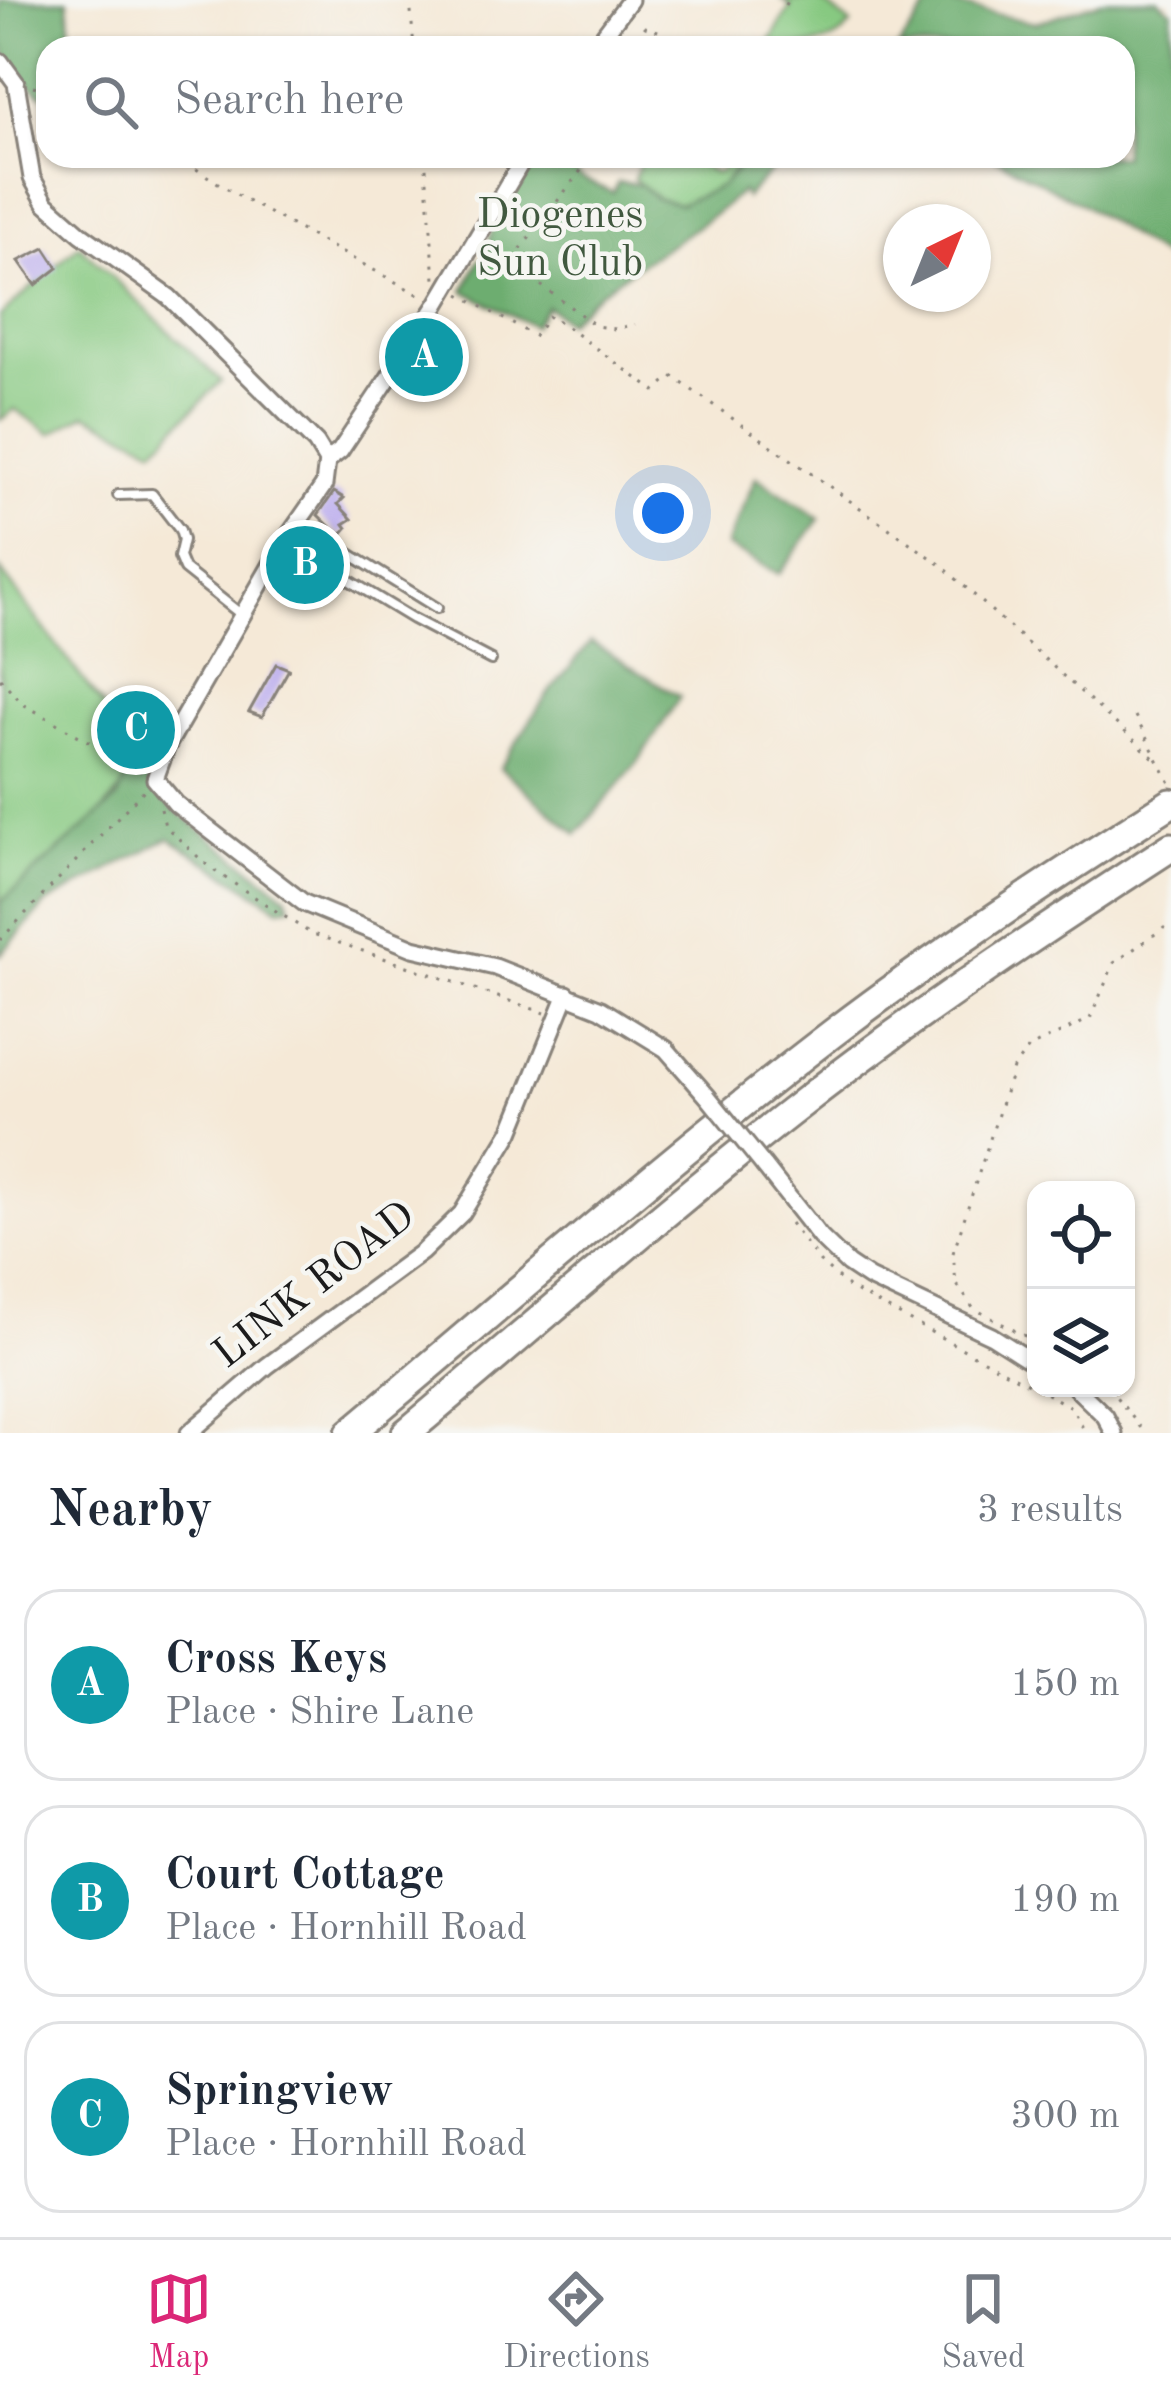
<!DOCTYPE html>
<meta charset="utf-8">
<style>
body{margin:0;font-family:"Old Standard TT",serif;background:#f6f6f7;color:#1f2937}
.controls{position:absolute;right:36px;bottom:36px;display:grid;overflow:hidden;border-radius:24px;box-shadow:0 3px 9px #0004}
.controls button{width:108px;height:108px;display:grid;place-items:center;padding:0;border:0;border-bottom:3px solid #e0e1e3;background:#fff;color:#1f2937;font:60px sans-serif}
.compass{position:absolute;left:883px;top:204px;width:108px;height:108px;border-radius:50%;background:#fff;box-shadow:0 3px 9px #0004;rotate:43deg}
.you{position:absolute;left:663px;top:513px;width:42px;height:42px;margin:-30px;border:9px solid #fff;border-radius:50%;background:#1a73e8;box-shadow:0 0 0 18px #1a73e833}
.badge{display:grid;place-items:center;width:78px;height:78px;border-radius:50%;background:#db2777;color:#fff;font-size:39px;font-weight:700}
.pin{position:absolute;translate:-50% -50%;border:6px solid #fff;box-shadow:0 3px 12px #0006}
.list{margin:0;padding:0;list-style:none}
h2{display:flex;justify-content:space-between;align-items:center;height:156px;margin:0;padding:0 48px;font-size:51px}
h2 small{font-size:39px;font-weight:400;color:#747a83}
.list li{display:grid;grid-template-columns:78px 1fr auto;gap:36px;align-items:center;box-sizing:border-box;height:192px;margin:0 24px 24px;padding:0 24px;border:3px solid #e0e1e3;border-radius:36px}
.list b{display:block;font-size:45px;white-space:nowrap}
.list p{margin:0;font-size:39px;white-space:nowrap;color:#747a83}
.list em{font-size:39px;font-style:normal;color:#747a83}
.icon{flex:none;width:66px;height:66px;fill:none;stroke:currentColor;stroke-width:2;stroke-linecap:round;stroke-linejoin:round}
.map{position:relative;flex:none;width:1171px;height:1433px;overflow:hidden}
.search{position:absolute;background:#fff;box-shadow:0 3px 9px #0004;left:36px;right:36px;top:36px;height:132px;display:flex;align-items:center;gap:30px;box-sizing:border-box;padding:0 42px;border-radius:36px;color:#747a83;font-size:45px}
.sheet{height:804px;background:#fff}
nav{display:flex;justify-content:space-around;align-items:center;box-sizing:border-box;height:168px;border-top:3px solid #e0e1e3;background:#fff;font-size:33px;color:#747a83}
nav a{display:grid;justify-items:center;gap:6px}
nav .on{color:#db2777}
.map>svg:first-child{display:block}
.green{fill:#87c981;stroke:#52724e;stroke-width:3}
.forest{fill:#6dad6f;stroke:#446446;stroke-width:3}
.building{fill:#c1b4ee}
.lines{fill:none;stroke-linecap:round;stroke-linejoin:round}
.lane-casing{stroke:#88827a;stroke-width:14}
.street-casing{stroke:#88827a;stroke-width:21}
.highway-casing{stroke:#88827a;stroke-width:33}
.path{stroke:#88827a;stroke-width:3;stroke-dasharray:3 9;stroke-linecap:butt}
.lane{stroke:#fff;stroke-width:8}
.street{stroke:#fff;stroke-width:15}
.highway{stroke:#fff;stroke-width:27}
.street-bridge-casing{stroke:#88827a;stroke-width:21;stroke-linecap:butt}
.street-bridge{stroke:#fff;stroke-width:15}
.labels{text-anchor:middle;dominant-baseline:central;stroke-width:9;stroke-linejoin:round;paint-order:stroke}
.park-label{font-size:42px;fill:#41593f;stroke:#f6f6f2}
.street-label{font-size:42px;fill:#1c1c1c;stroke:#f6f6f2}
</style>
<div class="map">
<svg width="1171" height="1433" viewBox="0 0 1171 1433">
<rect width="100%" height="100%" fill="#f6f6f2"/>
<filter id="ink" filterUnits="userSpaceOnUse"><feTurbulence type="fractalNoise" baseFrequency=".00833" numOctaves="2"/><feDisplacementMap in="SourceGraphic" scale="24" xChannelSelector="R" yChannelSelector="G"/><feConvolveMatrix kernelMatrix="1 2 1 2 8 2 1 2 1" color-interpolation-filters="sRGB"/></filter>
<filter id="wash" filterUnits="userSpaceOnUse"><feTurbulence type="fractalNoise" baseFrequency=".004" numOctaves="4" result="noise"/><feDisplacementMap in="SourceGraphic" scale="48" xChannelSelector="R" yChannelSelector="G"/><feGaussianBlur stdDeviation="2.7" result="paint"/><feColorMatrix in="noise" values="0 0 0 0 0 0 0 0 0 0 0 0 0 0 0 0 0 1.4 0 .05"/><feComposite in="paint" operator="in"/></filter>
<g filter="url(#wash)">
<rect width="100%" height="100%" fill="#f5e9d7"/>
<!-- green -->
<g class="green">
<path d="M782,0H820L851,24C835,49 793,48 766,48L791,6Z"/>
<path d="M643,156H685L715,173L721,171L727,160L736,165L722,186L680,217L634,179Z"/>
<path d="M79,245L221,381L155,448L86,414L51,434L15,409L0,420V316Z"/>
<path d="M0,570L145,762L0,929Z"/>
</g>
<!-- forest -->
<g class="forest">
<path d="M0,0H68L72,48H48V98C2,71 0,50 0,0Z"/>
<path d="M933,0L1035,23L1105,0H1158L1171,10V263L1082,204L991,156H1123V48H898Z"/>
<path d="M532,156H558L581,178L613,193L618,182L641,185L655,198L679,204L722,186L739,167L723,156H786L745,198L742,191C688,241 617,269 567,322L547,306L533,326L464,291L479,259L488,262L494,255L486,249L497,214Z"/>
<path d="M756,477L820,519L779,574L726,546Z"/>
<path d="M591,642L680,697L638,762L577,834L500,768L547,695Z"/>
<path d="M139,746L155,751L148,782L171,807L286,895L291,906L279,908L169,838L46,904L0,955V903L118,798Z"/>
</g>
<g id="blocks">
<!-- building -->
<g class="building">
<path d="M45,248L58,268L36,285L19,261Z"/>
<path d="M334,492L344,498L338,504L352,519L344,524L347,528L340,536L318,515Z"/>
<path d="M301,561L320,572L313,579L308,576L296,602L276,588L286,570L292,574Z"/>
<path d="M276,664L289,669L262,717L249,712Z"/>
</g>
</g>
</g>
<g filter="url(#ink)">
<use href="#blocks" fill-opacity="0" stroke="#88827a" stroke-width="3"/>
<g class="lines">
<!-- lane casing -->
<g class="lane-casing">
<g id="lane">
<path d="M118,495L152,494L180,530L183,540L179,557L184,569L243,616"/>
<path d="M300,523L437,608"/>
<path d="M286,542L413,619L491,660"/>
</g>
</g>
<!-- street casing -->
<g class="street-casing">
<g id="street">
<path d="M594,48L630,0"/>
<path d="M0,61L16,83L32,178L46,203L81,234L169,297L316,443L327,461"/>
<path d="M327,461L324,485L285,541L167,746L155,779L176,804L304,903L413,948L495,967L601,1009L666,1049L708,1097"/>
<path d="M327,461L340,451L437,305L525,156"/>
<path d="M764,1166L820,1237L848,1264L869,1278L992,1336L1036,1364"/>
<path d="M1076,1388L1105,1416L1114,1433"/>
<path d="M189,1433L267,1366L422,1252L462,1213L511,1132L567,994"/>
</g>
</g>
<!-- highway casing -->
<g class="highway-casing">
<g id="highway">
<path d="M350,1433C510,1299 667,1160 833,1033C942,950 1056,876 1171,803"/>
<path d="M406,1433C539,1322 668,1207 805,1101C922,1010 1046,928 1171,847"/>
</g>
</g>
<!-- path -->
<g class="path">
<path d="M410,0L414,48"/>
<path d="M785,5L787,1"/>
<path d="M631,48L645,27L665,33"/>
<path d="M33,86L48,91"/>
<path d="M176,156L240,197L425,298"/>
<path d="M425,156L435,279"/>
<path d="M481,253L510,263L592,156"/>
<path d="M512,264L596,326L615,329L635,324"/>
<path d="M460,294L534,336L550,315L655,391L672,376L940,564L1156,760"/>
<path d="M0,678L23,704L142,772"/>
<path d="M1135,716L1170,783"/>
<path d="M161,809L165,826L210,868L310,933L545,1013"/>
<path d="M0,940L144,790"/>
<path d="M790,1223L820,1262L849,1288L1071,1407L1086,1433"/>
<path d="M1036,1342L973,1308L956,1283L953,1253L1013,1068L1030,1047L1090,1019L1114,963L1171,923"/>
<path d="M1109,1388L1145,1433"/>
</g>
<!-- lane -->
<use href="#lane" class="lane"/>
<!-- street -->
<use href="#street" class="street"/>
<!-- highway -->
<use href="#highway" class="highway"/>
<!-- street-bridge casing -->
<g class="street-bridge-casing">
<path id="street-bridge" d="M708,1097L764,1166"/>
</g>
<!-- street-bridge -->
<use href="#street-bridge" class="street-bridge"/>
</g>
</g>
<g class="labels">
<!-- park labels -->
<g class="park-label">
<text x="560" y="216">Diogenes<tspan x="560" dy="48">Sun Club</tspan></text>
</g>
<!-- street labels -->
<g class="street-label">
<text transform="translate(315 1286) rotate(-38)">LINK ROAD</text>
</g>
</g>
</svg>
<div class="controls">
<button><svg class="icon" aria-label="locate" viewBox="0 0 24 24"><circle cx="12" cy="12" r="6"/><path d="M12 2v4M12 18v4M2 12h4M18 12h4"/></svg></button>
<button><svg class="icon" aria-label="layers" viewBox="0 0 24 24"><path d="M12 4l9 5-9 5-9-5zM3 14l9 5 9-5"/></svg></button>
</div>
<svg class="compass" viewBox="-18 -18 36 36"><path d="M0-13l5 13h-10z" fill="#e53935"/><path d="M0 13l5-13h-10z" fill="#747a83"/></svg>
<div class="you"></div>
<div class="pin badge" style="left:424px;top:357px;background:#0f9aa8">A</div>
<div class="pin badge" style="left:305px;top:565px;background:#0f9aa8">B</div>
<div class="pin badge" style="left:136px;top:730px;background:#0f9aa8">C</div>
<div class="search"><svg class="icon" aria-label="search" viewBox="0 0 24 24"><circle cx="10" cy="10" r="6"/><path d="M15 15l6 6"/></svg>Search here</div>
</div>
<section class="sheet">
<h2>Nearby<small>3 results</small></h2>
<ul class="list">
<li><span class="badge" style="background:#0f9aa8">A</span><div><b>Cross Keys</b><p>Place · Shire Lane</p></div><em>150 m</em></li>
<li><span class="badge" style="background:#0f9aa8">B</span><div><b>Court Cottage</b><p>Place · Hornhill Road</p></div><em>190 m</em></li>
<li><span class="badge" style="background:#0f9aa8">C</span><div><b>Springview</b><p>Place · Hornhill Road</p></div><em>300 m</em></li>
</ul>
</section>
<nav>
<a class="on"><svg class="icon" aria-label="map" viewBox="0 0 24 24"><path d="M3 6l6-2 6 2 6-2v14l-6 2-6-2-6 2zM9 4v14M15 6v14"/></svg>Map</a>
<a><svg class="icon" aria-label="directions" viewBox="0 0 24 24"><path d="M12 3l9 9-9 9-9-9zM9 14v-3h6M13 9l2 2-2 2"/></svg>Directions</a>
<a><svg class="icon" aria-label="saved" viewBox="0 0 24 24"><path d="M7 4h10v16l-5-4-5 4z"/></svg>Saved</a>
</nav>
